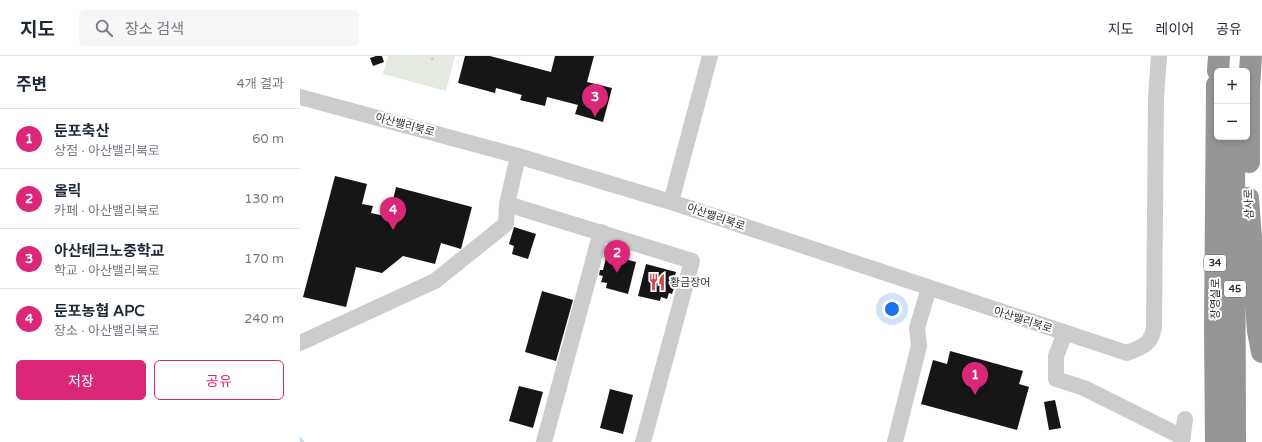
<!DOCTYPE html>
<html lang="ko">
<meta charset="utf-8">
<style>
body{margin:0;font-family:"Varela Round","Noto Sans KR",sans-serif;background:#f6f6f7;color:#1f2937}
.controls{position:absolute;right:12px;top:12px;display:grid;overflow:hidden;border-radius:6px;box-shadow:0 2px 6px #0003}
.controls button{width:36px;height:36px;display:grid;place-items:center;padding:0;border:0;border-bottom:1px solid #e0e1e3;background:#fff;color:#1f2937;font:20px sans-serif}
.you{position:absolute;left:592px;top:253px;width:14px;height:14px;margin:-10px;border:3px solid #fff;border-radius:50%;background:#1a73e8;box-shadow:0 0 0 6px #1a73e833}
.badge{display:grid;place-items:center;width:26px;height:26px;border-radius:50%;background:#db2777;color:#fff;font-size:13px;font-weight:700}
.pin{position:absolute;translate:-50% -33px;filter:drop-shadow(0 1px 2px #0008)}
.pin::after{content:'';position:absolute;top:21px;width:14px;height:12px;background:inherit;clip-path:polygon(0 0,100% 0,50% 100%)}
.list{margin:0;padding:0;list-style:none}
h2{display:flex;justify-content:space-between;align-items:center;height:52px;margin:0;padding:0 16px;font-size:17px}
h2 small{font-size:13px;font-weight:400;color:#747a83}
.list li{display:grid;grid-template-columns:26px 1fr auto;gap:12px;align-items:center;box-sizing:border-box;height:60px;padding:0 16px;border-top:1px solid #e0e1e3}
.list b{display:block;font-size:15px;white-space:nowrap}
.list p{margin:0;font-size:13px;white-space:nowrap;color:#747a83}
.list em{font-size:13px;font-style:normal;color:#747a83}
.actions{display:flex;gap:8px;padding:12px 16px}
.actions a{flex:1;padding:9px 0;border:1px solid #db2777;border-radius:6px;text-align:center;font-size:14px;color:#db2777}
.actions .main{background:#db2777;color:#fff}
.icon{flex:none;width:22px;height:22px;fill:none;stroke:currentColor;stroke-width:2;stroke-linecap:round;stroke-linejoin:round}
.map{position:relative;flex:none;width:962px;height:386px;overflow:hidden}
header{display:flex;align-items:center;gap:24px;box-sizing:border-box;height:56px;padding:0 20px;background:#fff;border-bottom:1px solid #e0e1e3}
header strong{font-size:19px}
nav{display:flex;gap:22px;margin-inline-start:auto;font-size:14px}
.search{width:280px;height:36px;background:#f6f6f7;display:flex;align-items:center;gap:10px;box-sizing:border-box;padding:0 14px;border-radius:6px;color:#747a83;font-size:15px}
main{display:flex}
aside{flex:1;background:#fff}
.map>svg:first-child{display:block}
.green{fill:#e4eadf}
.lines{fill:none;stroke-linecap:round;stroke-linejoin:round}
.stream{stroke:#cddce8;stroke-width:4}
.building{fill:#161616}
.path{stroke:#c9c9c9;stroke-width:2.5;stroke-dasharray:2 2;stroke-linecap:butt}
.minor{stroke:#ccc;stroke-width:16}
.highway{stroke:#969696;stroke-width:22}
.labels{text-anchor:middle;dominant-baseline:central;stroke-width:4;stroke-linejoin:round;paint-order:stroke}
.shield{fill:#fff;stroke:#6d6d6d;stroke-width:1}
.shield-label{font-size:10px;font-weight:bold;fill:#2f2f2f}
.street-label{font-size:11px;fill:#2f2f2f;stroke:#fff}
.poi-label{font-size:11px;fill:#2f2f2f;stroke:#fff;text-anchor:start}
</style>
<header>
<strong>지도</strong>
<div class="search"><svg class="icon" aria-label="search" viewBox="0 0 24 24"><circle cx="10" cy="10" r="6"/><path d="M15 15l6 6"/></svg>장소 검색</div>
<nav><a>지도</a><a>레이어</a><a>공유</a></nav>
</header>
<main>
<aside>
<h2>주변<small>4개 결과</small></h2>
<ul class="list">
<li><span class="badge">1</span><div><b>둔포축산</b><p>상점 · 아산밸리북로</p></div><em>60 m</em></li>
<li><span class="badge">2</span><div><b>올릭</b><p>카페 · 아산밸리북로</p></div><em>130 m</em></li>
<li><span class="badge">3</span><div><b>아산테크노중학교</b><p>학교 · 아산밸리북로</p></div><em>170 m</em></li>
<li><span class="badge">4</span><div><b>둔포농협 APC</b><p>장소 · 아산밸리북로</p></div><em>240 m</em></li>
</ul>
<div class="actions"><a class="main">저장</a><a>공유</a></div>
</aside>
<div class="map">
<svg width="962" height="386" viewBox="0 0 962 386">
<rect width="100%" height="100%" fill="#fff"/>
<!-- green -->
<path class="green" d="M88,0H155L146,35L83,18Z"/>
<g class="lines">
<!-- stream -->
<path class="stream" d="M0,383L2,386"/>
</g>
<!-- building -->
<g class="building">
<path d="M76,0H82L84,6L73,10L70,2Z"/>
<path d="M165,0H190L251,16L255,0H294L287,26L312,32L303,66L275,58L278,49L247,41L245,50L220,44L222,39L196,32L195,37L158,27Z"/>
<path d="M35,120L67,128L62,148L73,150L71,157L89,161L96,131L172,151L161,193L141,187L135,208L103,200L82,217L56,211L46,251L3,241Z"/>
<path d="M214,171L236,178L228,203L212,198L214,190L209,188Z"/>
<path d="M307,198L336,206L328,238L306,232L307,227L301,226L303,220L299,219L300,214H303Z"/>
<path d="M346,208L376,216L371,232H374L372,238L369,237L367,243L361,241L360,245L338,240Z"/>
<path d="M242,235L273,244L256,305L225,296Z"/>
<path d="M650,295L723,315L719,328L729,331L717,374L621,348L633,304L647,308Z"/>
<path d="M219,330L243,336L233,372L209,365Z"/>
<path d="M310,333L333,339L323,378L300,372Z"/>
<path d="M755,344L761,372L749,374L744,346Z"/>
</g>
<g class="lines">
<!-- path -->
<path class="path" d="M132,4L133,0"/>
<!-- minor -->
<g class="minor">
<path d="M0,41L218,100L371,146L827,297C843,290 850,290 854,272L856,42L859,0"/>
<path d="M371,146L410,0"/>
<path d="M207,148L392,205L343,386"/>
<path d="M765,277L756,300V323L784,332L882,381"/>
<path d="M0,287L135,225L206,168L207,148L218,100"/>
<path d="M244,386L301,176"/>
<path d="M595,386L619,290L617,272L629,232"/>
<path d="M882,386L885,363"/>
</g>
<!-- highway -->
<g class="highway">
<path d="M918,15L919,0"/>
<path d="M934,81L935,386"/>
<path d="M949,106V31L951,0"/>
<path d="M948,142L958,275L962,296"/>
<path d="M916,386L915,273L917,29"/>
</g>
</g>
<!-- icons -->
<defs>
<g id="restaurant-bare" transform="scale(1.38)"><path d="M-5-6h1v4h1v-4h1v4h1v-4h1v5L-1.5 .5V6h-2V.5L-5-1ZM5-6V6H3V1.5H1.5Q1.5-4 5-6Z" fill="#cf484a" stroke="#fff" stroke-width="2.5" paint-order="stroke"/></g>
</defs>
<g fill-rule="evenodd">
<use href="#restaurant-bare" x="357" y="226"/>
</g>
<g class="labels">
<!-- shield labels -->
<g class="shield">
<rect x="904" y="199" width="22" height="16" rx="3"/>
<rect x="924" y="225" width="22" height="16" rx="3"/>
</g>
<g class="shield-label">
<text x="915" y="207">34</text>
<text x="935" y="233">45</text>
</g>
<!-- street labels -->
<g class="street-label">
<text transform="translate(105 69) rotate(15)">아산밸리북로</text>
<text transform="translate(949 148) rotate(-92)">삼사로</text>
<text transform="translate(416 161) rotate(19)">아산밸리북로</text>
<text transform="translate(915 243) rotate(-90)">장영실로</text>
<text transform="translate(723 264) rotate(18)">아산밸리북로</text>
</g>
<!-- poi labels -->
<g class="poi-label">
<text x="370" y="226">황금장어</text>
</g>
</g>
</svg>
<div class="controls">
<button>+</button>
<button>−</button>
</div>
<div class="you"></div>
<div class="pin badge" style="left:675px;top:339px">1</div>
<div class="pin badge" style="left:317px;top:217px">2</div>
<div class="pin badge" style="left:295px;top:61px">3</div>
<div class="pin badge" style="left:93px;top:174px">4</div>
</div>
</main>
